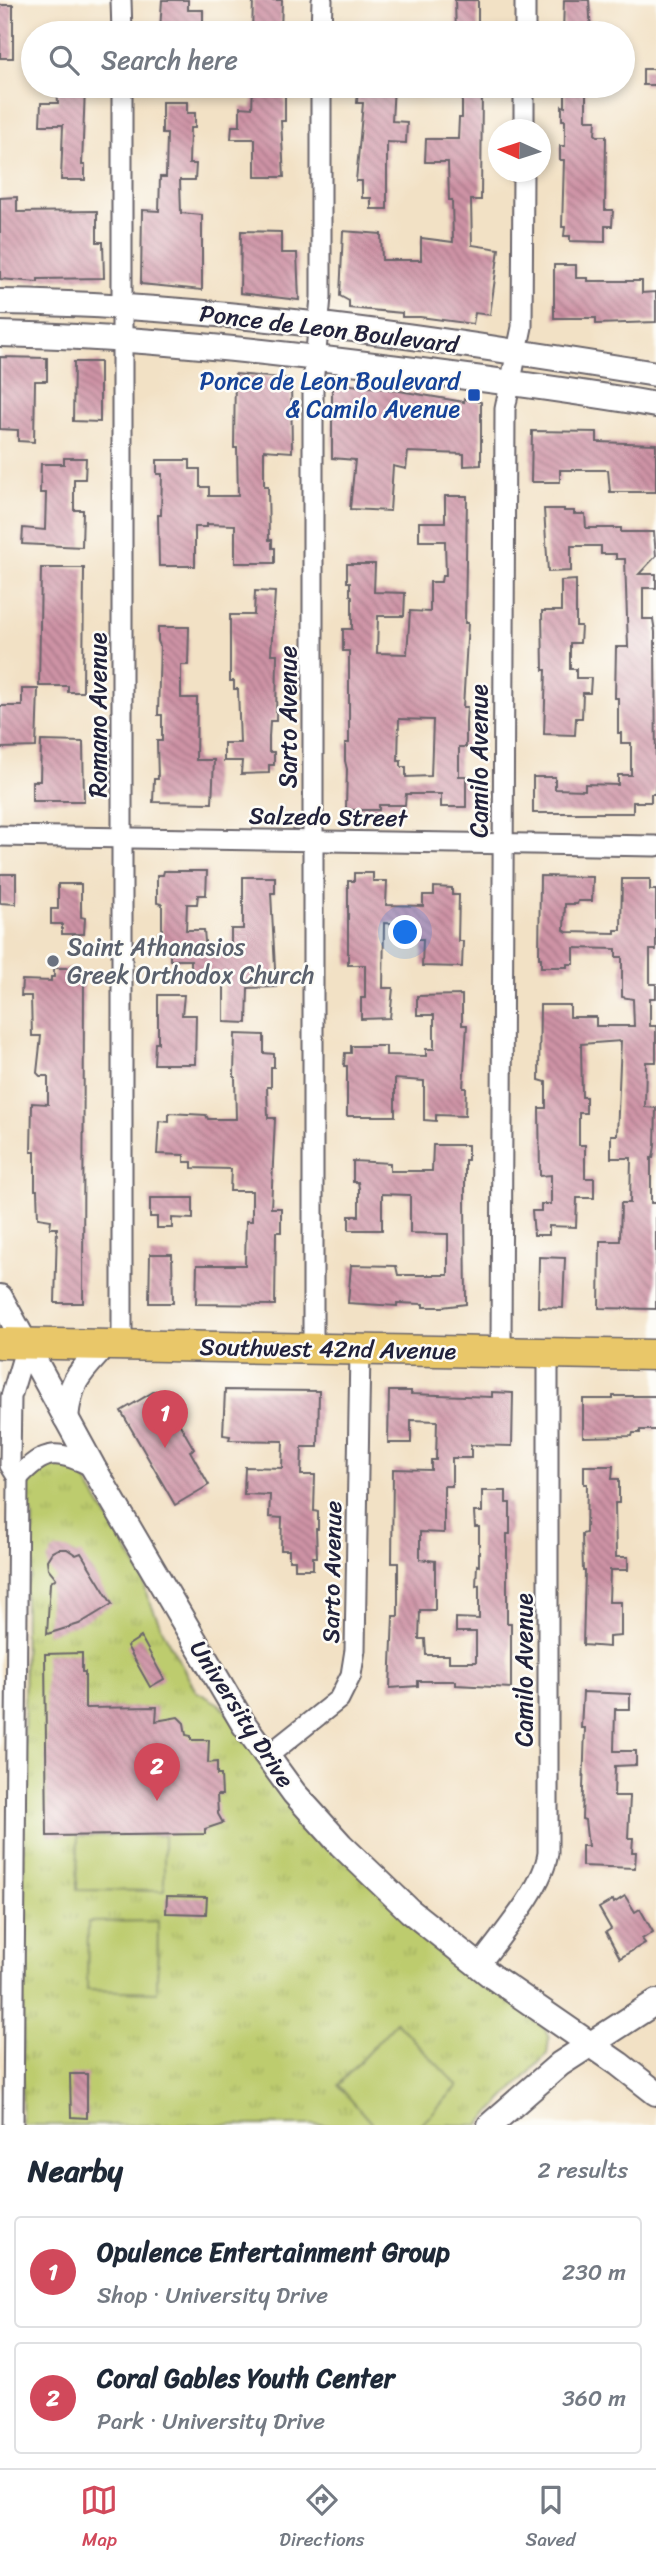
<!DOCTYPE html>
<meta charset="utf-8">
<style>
body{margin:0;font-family:Sriracha,sans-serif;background:#f6f6f7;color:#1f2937}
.compass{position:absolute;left:488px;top:119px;width:63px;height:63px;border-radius:50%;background:#fff;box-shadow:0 4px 10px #0003;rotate:273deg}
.you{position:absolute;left:406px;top:933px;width:24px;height:24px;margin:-18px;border:5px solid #fff;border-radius:50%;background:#1a73e8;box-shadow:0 0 0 10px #1a73e833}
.badge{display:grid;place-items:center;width:46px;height:46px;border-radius:50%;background:#d1495b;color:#fff;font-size:23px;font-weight:700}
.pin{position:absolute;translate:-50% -58px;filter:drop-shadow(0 2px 4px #0008)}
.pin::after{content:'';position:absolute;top:37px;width:24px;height:21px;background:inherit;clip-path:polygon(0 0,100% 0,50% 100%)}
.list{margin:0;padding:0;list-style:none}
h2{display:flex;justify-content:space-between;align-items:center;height:91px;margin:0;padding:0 28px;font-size:30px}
h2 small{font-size:23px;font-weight:400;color:#747a83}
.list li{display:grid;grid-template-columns:46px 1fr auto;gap:21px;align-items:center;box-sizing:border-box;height:112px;margin:0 14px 14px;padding:0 14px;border:2px solid #e0e1e3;border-radius:7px}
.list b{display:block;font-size:26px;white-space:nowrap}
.list p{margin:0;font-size:23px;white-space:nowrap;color:#747a83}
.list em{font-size:23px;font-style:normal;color:#747a83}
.icon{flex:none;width:38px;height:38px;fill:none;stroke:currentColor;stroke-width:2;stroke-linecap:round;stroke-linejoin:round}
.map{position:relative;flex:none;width:656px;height:2125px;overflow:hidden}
.search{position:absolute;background:#fff;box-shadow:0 4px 10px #0003;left:21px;right:21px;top:21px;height:77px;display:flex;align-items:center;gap:18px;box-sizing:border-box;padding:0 24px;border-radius:38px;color:#747a83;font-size:26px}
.sheet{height:343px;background:#fff}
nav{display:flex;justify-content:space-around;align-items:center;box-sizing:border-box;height:98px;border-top:2px solid #e0e1e3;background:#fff;font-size:19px;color:#747a83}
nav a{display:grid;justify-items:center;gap:4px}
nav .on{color:#d1495b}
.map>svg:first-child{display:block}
.grass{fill:url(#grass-tufts);stroke:#707754;stroke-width:2}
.garden{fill:#bdcc6e;stroke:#707754;stroke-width:2}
.building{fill:url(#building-back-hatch);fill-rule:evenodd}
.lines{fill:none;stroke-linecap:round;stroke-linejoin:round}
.minor-casing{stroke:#6b656b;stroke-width:23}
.tertiary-casing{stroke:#6b656b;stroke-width:28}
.primary-casing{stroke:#6b656b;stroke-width:33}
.minor{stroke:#fff;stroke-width:19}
.tertiary{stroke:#fff;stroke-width:24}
.primary{stroke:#e9c769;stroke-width:30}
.transit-dot{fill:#1a4fb4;stroke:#fdfcf7;stroke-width:2.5}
.worship-dot{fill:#6b7280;stroke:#fdfcf7;stroke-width:2.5}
.labels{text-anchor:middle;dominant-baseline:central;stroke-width:5;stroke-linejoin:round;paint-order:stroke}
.street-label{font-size:24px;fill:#22223b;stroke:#fdfcf7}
.transit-label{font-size:24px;fill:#164399;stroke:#fdfcf7;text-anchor:end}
.worship-label{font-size:24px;fill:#5b616d;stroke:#fdfcf7;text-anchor:start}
</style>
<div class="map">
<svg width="656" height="2125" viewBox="0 0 656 2125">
<defs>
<pattern id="grass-tufts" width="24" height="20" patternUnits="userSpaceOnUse" patternTransform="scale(1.75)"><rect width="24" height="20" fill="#bdcc6e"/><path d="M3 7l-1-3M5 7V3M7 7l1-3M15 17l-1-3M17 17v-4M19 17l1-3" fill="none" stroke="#a2af60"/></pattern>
<pattern id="building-back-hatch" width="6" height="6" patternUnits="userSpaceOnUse" patternTransform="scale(1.75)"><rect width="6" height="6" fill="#ce93a5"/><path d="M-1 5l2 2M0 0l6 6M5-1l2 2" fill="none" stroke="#a77888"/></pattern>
</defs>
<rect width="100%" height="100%" fill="#fdfcf7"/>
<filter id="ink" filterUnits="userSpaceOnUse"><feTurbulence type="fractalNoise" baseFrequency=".0143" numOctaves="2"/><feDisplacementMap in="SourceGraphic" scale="14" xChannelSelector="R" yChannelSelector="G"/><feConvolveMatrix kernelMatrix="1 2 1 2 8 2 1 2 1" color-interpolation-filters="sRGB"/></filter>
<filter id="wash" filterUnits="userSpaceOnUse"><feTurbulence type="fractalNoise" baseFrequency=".00686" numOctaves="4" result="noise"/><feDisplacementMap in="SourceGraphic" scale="28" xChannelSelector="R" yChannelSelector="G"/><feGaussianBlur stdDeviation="1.57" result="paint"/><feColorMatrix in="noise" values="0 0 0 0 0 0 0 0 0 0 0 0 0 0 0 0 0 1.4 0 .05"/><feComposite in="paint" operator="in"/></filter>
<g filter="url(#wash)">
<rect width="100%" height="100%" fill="#f2e1c5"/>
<!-- grass -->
<path class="grass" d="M46,1460L73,1466L83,1476L131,1557L144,1581L147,1596L168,1641L196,1691L219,1704L445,1948L545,2029L549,2037L547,2054L479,2125H22L25,1588L31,1577L33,1515L24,1509L27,1477Z"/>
<!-- garden -->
<g class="garden">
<path d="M164,1835V1891L77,1890L78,1836Z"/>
<path d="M158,1921L157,1992L87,1990L88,1922Z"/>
<path d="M396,2022L458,2086L421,2125H373L338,2085Z"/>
</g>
<g id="blocks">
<!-- building -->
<g class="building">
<path d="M162,0H188V10H203V31L160,30Z"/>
<path d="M253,0H282L281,33H252Z"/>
<path d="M455,0H478V29H475V33H456Z"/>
<path d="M564,0H589L591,33H563Z"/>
<rect x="0" y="5" width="13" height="53"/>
<rect x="643" y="69" width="13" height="16"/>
<path d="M57,86L85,88L82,165H85V180H61L63,125H40L41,103H58Z"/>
<path d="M253,86H285V121H281L284,177H255V139H231L232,126H240V107L252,108Z"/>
<path d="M358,86H394L392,121L407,122L406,143L387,142V209H371V198H362V181H356L363,103H357Z"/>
<path d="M462,86H482L481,200H471L472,245L499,249L490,315L475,313L473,324L420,317H402V313L349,308V301L340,296L343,231L381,234L382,260H421V238L453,242L452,200H449L448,162H425L426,139H458L459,118H462Z"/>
<path d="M565,86H586V120H596L595,134L597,136H606L605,210H613L612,226H605V242L570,241V236H564L565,227H562L564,160H560V146H565V120H562V106L565,107Z"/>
<path d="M162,102H187V113H195V128H190L189,164H196L195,180H180L181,213L202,215V290L141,284L142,210L159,211L160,177H166L167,134H162Z"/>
<path d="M17,197V212L97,211V242H103L104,278L38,279V282L0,279V198Z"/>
<path d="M241,231L281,232V253H297L299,300L240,293Z"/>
<path d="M554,265H576V278H588V281H642V293L656,292V322L596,324V318H554Z"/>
<path d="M0,357L47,358V381H35L34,442L18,441V430L0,429Z"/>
<path d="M74,362H100V422L73,421Z"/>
<path d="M235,374L291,379L292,452L264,450V486H268L269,540H272V548H275V563H235V525L207,524V527H195V566H159L158,515H161L162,474H157V460H190V469H200V487H209V496H238L237,448H234Z"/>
<path d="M332,383L388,389L464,402V399L481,402V465L464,466V454L408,452L406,469L393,466L390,511L350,509L355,460L332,458Z"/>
<path d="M532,431L597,432V442L656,444V492H610L608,470H560V482H531Z"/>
<path d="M64,458H86L85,479H74V510H83L82,547L22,544L23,528L45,530L46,493H40L41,464H64Z"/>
<path d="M445,496H467L465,623H468L463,707H467L466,721V747H459V776H466V807H441V794H406L405,805H379V810H351L346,808L347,769L345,761V743H349V651H343V629H352V596L350,595V582H347V564H375L374,592L405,593L404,616H378L377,653L407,654L410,611L430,612V582H441L442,576H446L445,541H419V522H445ZM399,719L433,720L431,776L406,777V767H401V761H398Z"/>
<path d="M544,509H564V511H574V514H585L586,528H621V532H654L656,556L639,574H656V588H643V619H653L655,632L656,780L655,794H651V802H633V813H533V777H555V789L585,790V784L618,785V775H631V743H621V733H618V698H615L616,647H628L625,559H616V554H601V546H571V571L548,572Z"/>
<path d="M41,568H84L83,692H68V686H39Z"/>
<path d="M576,580V626H581L580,643H570V669H576V678H591L590,693H583L582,718H576L575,735L544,734L546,670H543L542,611H561V581Z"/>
<path d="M255,591L275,592L271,654H277L276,721H270L269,737V752H274V765H269V773L241,774L242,761H224V743H240L238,689H234V681H230V615H254Z"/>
<path d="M158,627H189L188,665H181V698H197L196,760H214L212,803L153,802L154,779H158L157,741H162V715H158L160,646L158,641Z"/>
<path d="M22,689H38L36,747L0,748V706H22Z"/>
<path d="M41,741L83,742L84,801H32V781H40Z"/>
<path d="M164,871H207L206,895H198L197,904H187L186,930H204L206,953L231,954V929H243V877H275V893H271L276,987L248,988L247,1023L224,1022V980L191,979V960H170V950H165V946H158V933H162V904L157,903V875H163Z"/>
<path d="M354,873H373V881H387L386,905L423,906V895H434V887L452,888V895H459L458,941H463L462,967L422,966L423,939H411L412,924L384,923L383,988H393L390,1018L361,1019V998H365V965H348V881H354Z"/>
<path d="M0,874H16V904L0,903Z"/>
<path d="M540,876L593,877L592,901H578L577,904H565L564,930L567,932L615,933V930H621L622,879H650V890H656V950H650V984H656V998H650V1026H656V1062H646L645,1107L656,1108L655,1146L653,1158H651V1203H656V1309L599,1308L600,1241H620L621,1203H630L631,1158H611V1135H617L621,1041L581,1044L582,1097H586V1113H579V1145H585V1178H594V1198H577L576,1227L549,1226V1235H534L532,1211H541V1204H551V1175L540,1176L539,1108H546V1082L539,1080L540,1005H570V1017H596V1026H634L633,999L622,997V957H616V949L574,948V964H567V967H541V958H539Z"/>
<path d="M58,884H81V917L85,918L84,934H62V924H51V909H58Z"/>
<path d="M54,968H75L77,973H84L83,1303H55L57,1228H50L51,1220L38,1218L37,1190H35V1152H31L32,1103L48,1104V1076H40L37,1073L41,1036H32L31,996H21L22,980L51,981V977H54Z"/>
<path d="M158,995H184L182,1015H196L195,1064H154L155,1043H158Z"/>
<path d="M462,995V1025H467L463,1088H466L465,1116L436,1115V1121L424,1120V1081L395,1079V1116H347V1066H344L345,1053H351V1046H386V1055L426,1056V1049H434V1015H417V996Z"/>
<path d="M235,1034L264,1035V1053L274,1054V1067H271V1087H267L268,1118H275L271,1208H281V1232H276L275,1305L196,1304L197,1265H245L246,1221H252V1191H230L231,1169L192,1168V1162H184V1155L157,1154L159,1121L169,1122V1113L206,1115L208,1119H236L235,1077H234Z"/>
<path d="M433,1145H468V1160H465V1200L466,1304L442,1307H423V1304L397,1303V1306L348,1303L351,1265L396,1266L398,1275H448V1234L410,1233V1195L382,1194V1230H349V1216H359V1188L358,1182H353V1161L390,1163V1171H432Z"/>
<path d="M150,1198H193V1219L172,1218V1228H157V1217H150Z"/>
<path d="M150,1254H172L173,1303H149Z"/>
<path d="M539,1257L565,1258L563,1308L538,1307Z"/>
<path d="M225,1390L319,1391L318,1447H302L301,1475H315L314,1511L318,1512V1529H316L317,1557H313V1569H295V1560H289V1550H281L282,1518L269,1517L270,1495L244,1494L245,1467L282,1468L283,1441L229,1440L230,1436L223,1435Z"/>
<path d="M155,1391L175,1426L179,1423L194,1449L190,1451L209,1485L175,1505L121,1411Z"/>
<path d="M389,1391H411V1394L492,1397V1392L513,1393L512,1446L471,1445V1458H452V1486H444V1533L420,1532V1559L435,1561V1610H420L419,1639H425L426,1655H449V1662H476V1632H456V1618L479,1619V1585L476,1586L477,1565L479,1566V1527H475L474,1512H482V1491H506V1503H510V1534H507V1623H511V1688L456,1685V1681H418V1686L390,1688L393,1616H398V1563H392L393,1469L431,1470V1460H436L437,1421L411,1420V1443H388Z"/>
<path d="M613,1396H656V1430H640V1433H633L632,1436L583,1437V1399H613Z"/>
<path d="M584,1466H613L612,1479H619V1503H615L616,1557H628V1570H610L609,1602H621V1636L609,1637V1647L583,1645L585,1571H583L582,1534L586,1533L587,1484H584Z"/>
<path d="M58,1549H67L76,1555L81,1553L112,1604L79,1624L47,1634L50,1583L56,1578L48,1568L47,1560L52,1552Z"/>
<path d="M141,1637L164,1679L150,1687L127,1646Z"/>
<path d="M82,1653V1672H85V1708L157,1707L156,1721L178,1717L184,1723L186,1735L191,1736V1740H209L208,1763L217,1762V1775H221L222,1795H217L218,1814L223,1823L205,1829V1834L47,1836L45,1654Z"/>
<path d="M583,1692L630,1694V1709H615L614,1751H636V1765L615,1766L614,1796H630L628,1838H633L632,1852H636L635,1868L582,1866V1846H588L585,1820L582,1819L585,1728H581Z"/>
<path d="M167,1896L207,1897L206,1914L166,1913Z"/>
<path d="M625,1896L635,1912L640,1909L653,1932L642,1939L645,1943L620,1958L606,1932L611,1929L599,1908L613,1900L614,1903Z"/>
<path d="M70,2074H87V2118L71,2117Z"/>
</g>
</g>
</g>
<g filter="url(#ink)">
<use href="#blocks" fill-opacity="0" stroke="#6b656b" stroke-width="2"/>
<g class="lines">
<!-- minor casing -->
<g class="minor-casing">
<g id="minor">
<path d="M121,0L122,33"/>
<path d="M321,33L322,0"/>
<path d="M525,33V0"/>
<path d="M524,130V86"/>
<path d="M0,836L656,846"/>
<path d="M122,1345V86"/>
<path d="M313,1349V384L321,297V86"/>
<path d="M501,1352L505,409L522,327L523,172"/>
<path d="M18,1478C45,1448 58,1450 93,1467"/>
<path d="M266,1757L339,1699L351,1675L355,1650L360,1350"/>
<path d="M479,1966C500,1936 543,1889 548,1853V1353"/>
<path d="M13,2125L18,1478L10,1465L11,1397L27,1343"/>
</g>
</g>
<!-- tertiary casing -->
<g class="tertiary-casing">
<g id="tertiary">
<path d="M0,302C220,305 439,339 656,374"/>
<path d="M0,334C133,337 265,351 398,368C484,379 570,390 656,405"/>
<path d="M0,1297L93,1467L243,1723L294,1793L341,1845L410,1911L493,1977L619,2064L656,2093"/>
<path d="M66,1418C70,1379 80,1373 105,1345"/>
<path d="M490,2125L560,2064L656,2002"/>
</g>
</g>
<!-- primary casing -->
<g class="primary-casing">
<path id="primary" d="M0,1343L656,1355"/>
</g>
<!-- minor -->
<use href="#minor" class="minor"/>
<!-- tertiary -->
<use href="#tertiary" class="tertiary"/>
<!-- primary -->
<use href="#primary" class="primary"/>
</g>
</g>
<!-- markers -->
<rect class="transit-dot" x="467" y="388" width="14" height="14" rx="3.5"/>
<circle class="worship-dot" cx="53" cy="961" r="7"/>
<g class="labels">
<!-- street labels -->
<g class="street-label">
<text transform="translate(329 329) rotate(7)">Ponce de Leon Boulevard</text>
<text transform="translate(98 715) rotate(-90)">Romano Avenue</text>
<text transform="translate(288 717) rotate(-90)">Sarto Avenue</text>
<text transform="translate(479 761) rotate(-90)">Camilo Avenue</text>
<text transform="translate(328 817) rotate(1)">Salzedo Street</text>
<text transform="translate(328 1349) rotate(1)">Southwest 42nd Avenue</text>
<text transform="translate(332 1572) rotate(-89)">Sarto Avenue</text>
<text transform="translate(524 1670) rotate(-90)">Camilo Avenue</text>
<text transform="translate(242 1714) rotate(57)">University Drive</text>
</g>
<!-- transit labels -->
<g class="transit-label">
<text x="460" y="381">Ponce de Leon Boulevard<tspan x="460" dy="28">&amp; Camilo Avenue</tspan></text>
</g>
<!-- worship labels -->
<g class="worship-label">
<text x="67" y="947">Saint Athanasios<tspan x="67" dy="28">Greek Orthodox Church</tspan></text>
</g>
</g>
</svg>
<svg class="compass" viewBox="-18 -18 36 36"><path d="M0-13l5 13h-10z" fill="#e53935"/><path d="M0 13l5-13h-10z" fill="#747a83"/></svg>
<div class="you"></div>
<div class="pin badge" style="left:165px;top:1448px">1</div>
<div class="pin badge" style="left:157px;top:1801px">2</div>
<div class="search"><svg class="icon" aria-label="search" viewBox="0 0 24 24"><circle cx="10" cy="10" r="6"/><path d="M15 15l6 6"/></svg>Search here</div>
</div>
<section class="sheet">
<h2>Nearby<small>2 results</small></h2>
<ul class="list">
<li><span class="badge">1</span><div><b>Opulence Entertainment Group</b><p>Shop · University Drive</p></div><em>230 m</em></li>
<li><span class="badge">2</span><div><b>Coral Gables Youth Center</b><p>Park · University Drive</p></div><em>360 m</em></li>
</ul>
</section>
<nav>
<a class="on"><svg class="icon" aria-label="map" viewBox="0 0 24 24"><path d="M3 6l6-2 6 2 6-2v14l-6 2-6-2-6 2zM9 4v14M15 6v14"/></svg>Map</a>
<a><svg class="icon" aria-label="directions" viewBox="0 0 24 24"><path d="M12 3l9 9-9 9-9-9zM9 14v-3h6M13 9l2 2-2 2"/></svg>Directions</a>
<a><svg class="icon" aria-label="saved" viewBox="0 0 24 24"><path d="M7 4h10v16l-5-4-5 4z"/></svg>Saved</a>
</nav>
